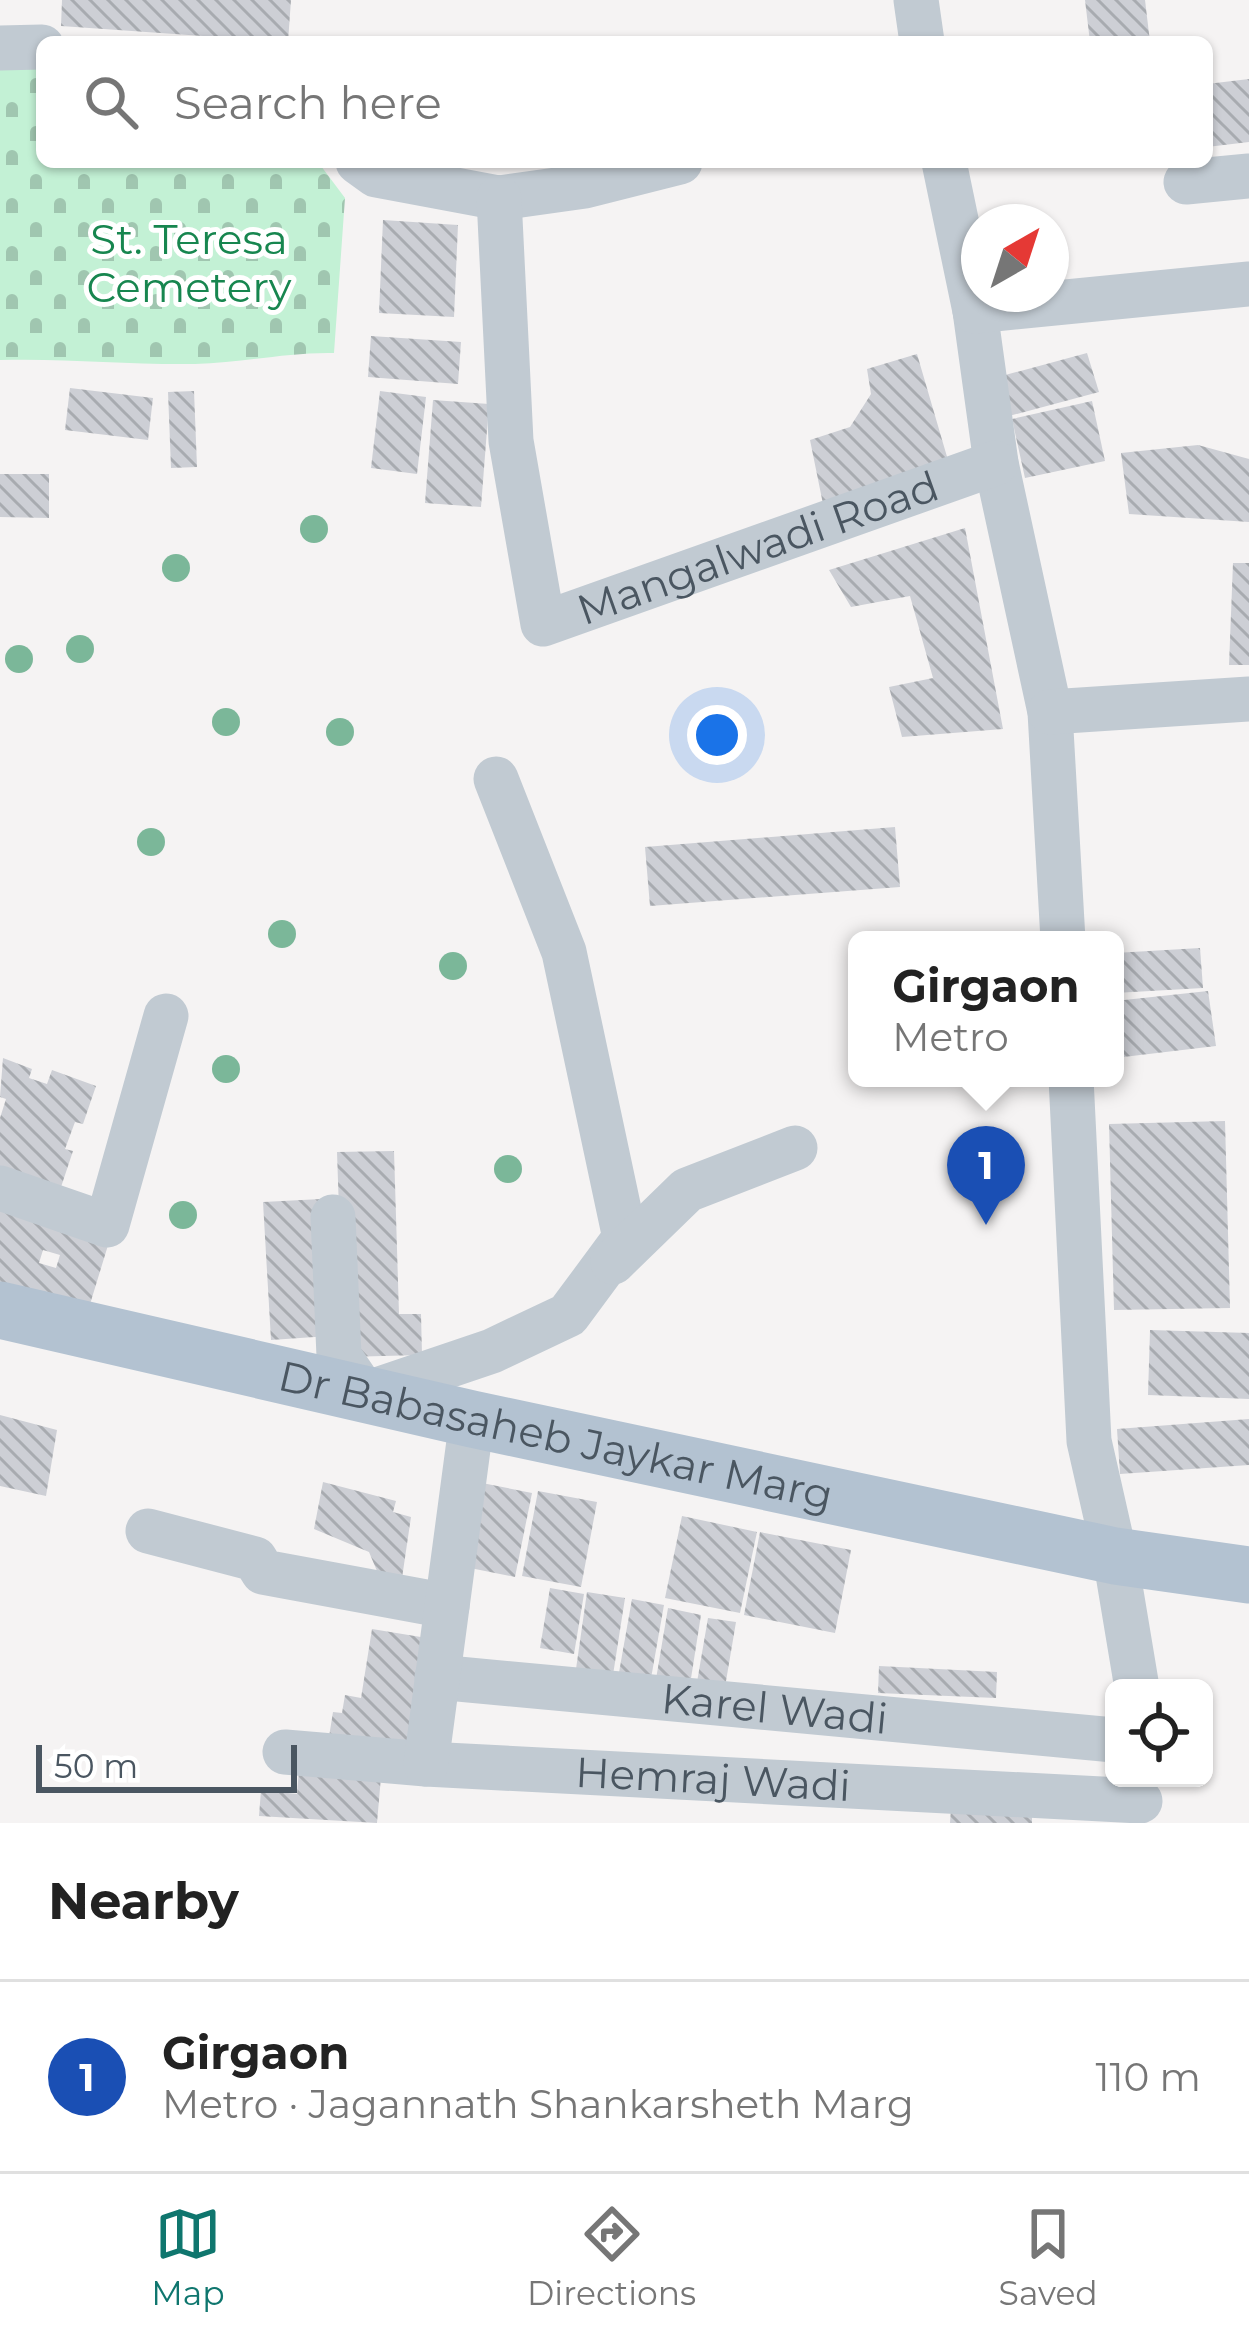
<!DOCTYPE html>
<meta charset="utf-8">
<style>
body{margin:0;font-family:Montserrat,sans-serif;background:#f6f6f6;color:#222}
.controls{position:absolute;right:36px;bottom:36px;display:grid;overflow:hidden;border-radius:18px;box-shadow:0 3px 9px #0004}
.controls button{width:108px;height:108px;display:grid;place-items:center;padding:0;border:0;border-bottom:3px solid #e0e0e0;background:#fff;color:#222;font:60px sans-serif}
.compass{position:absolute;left:961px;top:204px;width:108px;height:108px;border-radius:50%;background:#fff;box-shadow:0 3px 9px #0004;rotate:39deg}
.scale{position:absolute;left:36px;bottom:30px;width:261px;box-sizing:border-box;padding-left:12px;border:6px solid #4a5661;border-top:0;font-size:33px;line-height:42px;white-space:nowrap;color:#4a5661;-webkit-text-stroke:9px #fff;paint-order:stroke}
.you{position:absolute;left:717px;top:735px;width:42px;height:42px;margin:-30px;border:9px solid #fff;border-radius:50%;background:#1a73e8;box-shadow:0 0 0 18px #1a73e833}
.badge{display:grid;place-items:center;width:78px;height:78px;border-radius:50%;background:#0f766e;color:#fff;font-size:39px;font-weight:700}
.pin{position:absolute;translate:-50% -99px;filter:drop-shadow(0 3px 6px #0008)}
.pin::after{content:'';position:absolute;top:63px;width:42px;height:36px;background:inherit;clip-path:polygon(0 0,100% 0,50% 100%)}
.popup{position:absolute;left:848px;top:931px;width:276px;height:156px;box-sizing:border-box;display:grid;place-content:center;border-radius:18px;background:#fff;filter:drop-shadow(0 3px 9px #0005);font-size:39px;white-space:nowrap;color:#767676}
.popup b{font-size:45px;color:#222}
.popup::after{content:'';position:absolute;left:50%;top:100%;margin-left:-24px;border:24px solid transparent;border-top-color:#fff}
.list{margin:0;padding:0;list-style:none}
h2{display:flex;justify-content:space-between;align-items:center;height:156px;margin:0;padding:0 48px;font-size:51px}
h2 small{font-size:39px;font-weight:400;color:#767676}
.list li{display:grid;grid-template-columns:78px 1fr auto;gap:36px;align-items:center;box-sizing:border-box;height:192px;padding:0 48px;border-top:3px solid #e0e0e0}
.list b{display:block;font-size:45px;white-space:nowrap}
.list p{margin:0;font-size:39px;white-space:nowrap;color:#767676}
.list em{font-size:39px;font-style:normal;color:#767676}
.icon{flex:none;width:66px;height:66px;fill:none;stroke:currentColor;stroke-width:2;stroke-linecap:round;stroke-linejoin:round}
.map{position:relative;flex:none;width:1249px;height:1823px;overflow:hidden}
.search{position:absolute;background:#fff;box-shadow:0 3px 9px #0004;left:36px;right:36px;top:36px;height:132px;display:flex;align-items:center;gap:30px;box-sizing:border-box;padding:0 42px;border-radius:18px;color:#767676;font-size:45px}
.sheet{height:348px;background:#fff}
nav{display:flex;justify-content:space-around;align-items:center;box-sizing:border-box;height:168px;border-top:3px solid #e0e0e0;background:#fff;font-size:33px;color:#767676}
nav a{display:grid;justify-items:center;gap:6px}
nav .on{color:#0f766e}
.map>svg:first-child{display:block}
.cemetery{fill:url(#cemetery-stones)}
.building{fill:url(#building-back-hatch);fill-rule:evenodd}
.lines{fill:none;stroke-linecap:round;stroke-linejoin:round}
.minor{stroke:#c1cad2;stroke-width:45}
.major{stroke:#b3c2d1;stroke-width:57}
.tree{fill:#7bb799}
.labels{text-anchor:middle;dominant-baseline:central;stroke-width:10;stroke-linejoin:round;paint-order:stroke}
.park-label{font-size:42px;fill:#17864f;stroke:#fff}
.street-label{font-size:42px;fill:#4a5661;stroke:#fff}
</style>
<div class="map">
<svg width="1249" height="1823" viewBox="0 0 1249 1823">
<defs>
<pattern id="cemetery-stones" width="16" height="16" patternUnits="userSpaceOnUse" patternTransform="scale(3)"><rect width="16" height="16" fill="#c3f1d5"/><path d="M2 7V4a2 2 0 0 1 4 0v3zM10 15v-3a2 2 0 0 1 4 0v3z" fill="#a0c6b0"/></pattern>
<pattern id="building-back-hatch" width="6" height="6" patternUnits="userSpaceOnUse" patternTransform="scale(3)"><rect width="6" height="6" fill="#cdcfd5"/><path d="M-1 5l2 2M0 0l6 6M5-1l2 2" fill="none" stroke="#a8abb0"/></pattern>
</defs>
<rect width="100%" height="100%" fill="#f5f3f3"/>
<!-- cemetery -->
<path class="cemetery" d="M42,65V162H318L345,198L334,353C287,352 242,363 195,364C130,365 65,358 0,360V66Z"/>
<!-- building -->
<g class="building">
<path d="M62,0H291L288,42L61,26Z"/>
<path d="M1085,0H1145L1150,42H1090Z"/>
<path d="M1249,79V142L1207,147V84Z"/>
<path d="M383,220L458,225L454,317L379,313Z"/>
<path d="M371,336L461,342L458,384L368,377Z"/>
<path d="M1087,353L1099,392L1009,416L998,377Z"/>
<path d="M917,354L950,467L823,504L810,440L850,427L871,394L867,369Z"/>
<path d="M70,388L153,398L148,440L65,430Z"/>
<path d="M194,391L197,467L171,468L168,392Z"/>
<path d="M380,391L426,397L417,474L371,468Z"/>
<path d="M433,400L489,404L481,507L425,503Z"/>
<path d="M1092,401L1105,461L1025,478L1012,419Z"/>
<path d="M1198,445L1249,459V522L1129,514L1121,453Z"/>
<path d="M0,474H49V518L0,517Z"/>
<path d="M965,528L1003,729L902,737L889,687L933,678L910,596L851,607L829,570Z"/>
<path d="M1233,563H1249V665H1229Z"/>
<path d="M895,827L900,887L650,906L645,847Z"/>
<path d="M1200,948L1203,988L1115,993V953Z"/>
<path d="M1208,991L1216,1046L1115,1058V1001Z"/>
<path d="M3,1058L32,1069L29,1078L47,1084L52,1070L96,1086L83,1124L75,1122L65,1149L73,1151L60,1190L0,1168V1118L6,1099L0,1097Z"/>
<path d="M1225,1121L1230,1308L1114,1310L1109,1124Z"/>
<path d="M394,1151L399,1314H421L422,1355L344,1357L337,1152Z"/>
<path d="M321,1199L329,1336L271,1340L263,1202Z"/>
<path d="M0,1208L109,1242L87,1314L0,1287ZM43,1250L60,1255L56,1268L39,1263Z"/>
<path d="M1150,1330L1249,1333V1399L1148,1395Z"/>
<path d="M0,1415L57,1430L46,1496L0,1486Z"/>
<path d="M1249,1419V1465L1120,1474L1117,1429Z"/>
<path d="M472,1481L532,1493L515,1577L455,1565Z"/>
<path d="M323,1482L396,1501L393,1512L411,1517L402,1578L377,1571L369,1552L314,1529Z"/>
<path d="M538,1491L597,1502L581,1587L522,1576Z"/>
<path d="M682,1516L757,1532L740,1613L665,1598Z"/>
<path d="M760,1532L851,1550L835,1633L744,1615Z"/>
<path d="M550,1588L584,1594L574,1654L540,1648Z"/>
<path d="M587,1592L625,1598L613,1675L576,1669Z"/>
<path d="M632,1599L664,1605L650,1684L618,1678Z"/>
<path d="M668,1608L701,1615L689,1691L655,1685Z"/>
<path d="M708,1618L736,1622L724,1693L696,1688Z"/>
<path d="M372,1629L433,1639L415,1757L328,1743L333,1712L342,1713L345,1695L361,1698Z"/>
<path d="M879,1666L997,1672L996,1698L878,1693Z"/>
<path d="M299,1770L381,1777L377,1823L259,1816L261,1790L297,1794Z"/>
<path d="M951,1808L1032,1815V1823H950Z"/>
</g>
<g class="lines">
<!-- minor -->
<g class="minor">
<path d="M916,0L922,42"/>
<path d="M0,48L42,47"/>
<path d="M358,162L376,175L499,198L585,186L680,162"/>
<path d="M944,162L975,311L996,463L1050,712L1063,940"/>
<path d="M1186,182L1249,176"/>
<path id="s1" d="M499,198L511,441L543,624L996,463"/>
<path d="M975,311L1249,284"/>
<path d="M1050,712L1249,699"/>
<path d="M1071,1078L1089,1441L1115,1556L1137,1688"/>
<path d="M0,1188L107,1225L166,1016"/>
<path d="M333,1217L339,1356L365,1394L492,1351L568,1315L625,1238L564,952L496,779"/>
<path d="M613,1262L687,1190L795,1148"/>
<path d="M148,1531L255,1559L263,1572L447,1606"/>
<path id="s2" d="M437,1677L1114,1740"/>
<path id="s3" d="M285,1752L426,1764L1140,1801"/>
<path d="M426,1764L472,1419"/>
</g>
<!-- major -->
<path class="major" id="s4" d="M0,1310L472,1419L1115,1556L1249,1575"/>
</g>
<!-- trees -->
<g class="tree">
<circle cx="314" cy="529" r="14"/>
<circle cx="176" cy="568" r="14"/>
<circle cx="80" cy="649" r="14"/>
<circle cx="19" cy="659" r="14"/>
<circle cx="226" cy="722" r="14"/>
<circle cx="340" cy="732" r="14"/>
<circle cx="151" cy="842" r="14"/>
<circle cx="282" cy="934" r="14"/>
<circle cx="453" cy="966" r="14"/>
<circle cx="226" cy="1069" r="14"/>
<circle cx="508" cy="1169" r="14"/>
<circle cx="183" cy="1215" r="14"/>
</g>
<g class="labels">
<!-- park labels -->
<g class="park-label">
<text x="189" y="239">St. Teresa<tspan x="189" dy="48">Cemetery</tspan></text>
</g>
<!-- street labels -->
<g class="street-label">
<text stroke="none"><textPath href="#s1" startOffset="657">Mangalwadi Road</textPath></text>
<text stroke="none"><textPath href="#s4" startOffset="570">Dr Babasaheb Jaykar Marg</textPath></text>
<text stroke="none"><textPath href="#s2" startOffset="339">Karel Wadi</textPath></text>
<text stroke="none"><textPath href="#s3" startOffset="429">Hemraj Wadi</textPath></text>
</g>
</g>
</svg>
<div class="controls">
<button><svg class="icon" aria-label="locate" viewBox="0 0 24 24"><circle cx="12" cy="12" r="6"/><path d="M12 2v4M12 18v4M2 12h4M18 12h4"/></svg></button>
</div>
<svg class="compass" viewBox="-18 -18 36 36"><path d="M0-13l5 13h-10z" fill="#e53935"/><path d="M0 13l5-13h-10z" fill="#767676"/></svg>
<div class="scale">50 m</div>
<div class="you"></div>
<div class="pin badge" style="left:986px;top:1225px;background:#1a4fb4">1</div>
<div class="popup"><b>Girgaon</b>Metro</div>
<div class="search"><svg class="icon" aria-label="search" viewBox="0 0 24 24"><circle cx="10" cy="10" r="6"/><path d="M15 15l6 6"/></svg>Search here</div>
</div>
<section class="sheet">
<h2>Nearby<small></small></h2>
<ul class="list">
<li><span class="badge" style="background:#1a4fb4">1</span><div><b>Girgaon</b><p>Metro · Jagannath Shankarsheth Marg</p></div><em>110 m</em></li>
</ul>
</section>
<nav>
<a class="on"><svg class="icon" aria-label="map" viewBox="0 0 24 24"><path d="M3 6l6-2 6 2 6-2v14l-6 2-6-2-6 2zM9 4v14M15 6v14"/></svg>Map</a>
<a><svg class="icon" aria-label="directions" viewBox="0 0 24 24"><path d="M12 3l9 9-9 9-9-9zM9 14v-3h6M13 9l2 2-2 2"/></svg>Directions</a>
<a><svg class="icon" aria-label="saved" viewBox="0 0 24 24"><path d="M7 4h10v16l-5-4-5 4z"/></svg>Saved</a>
</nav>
